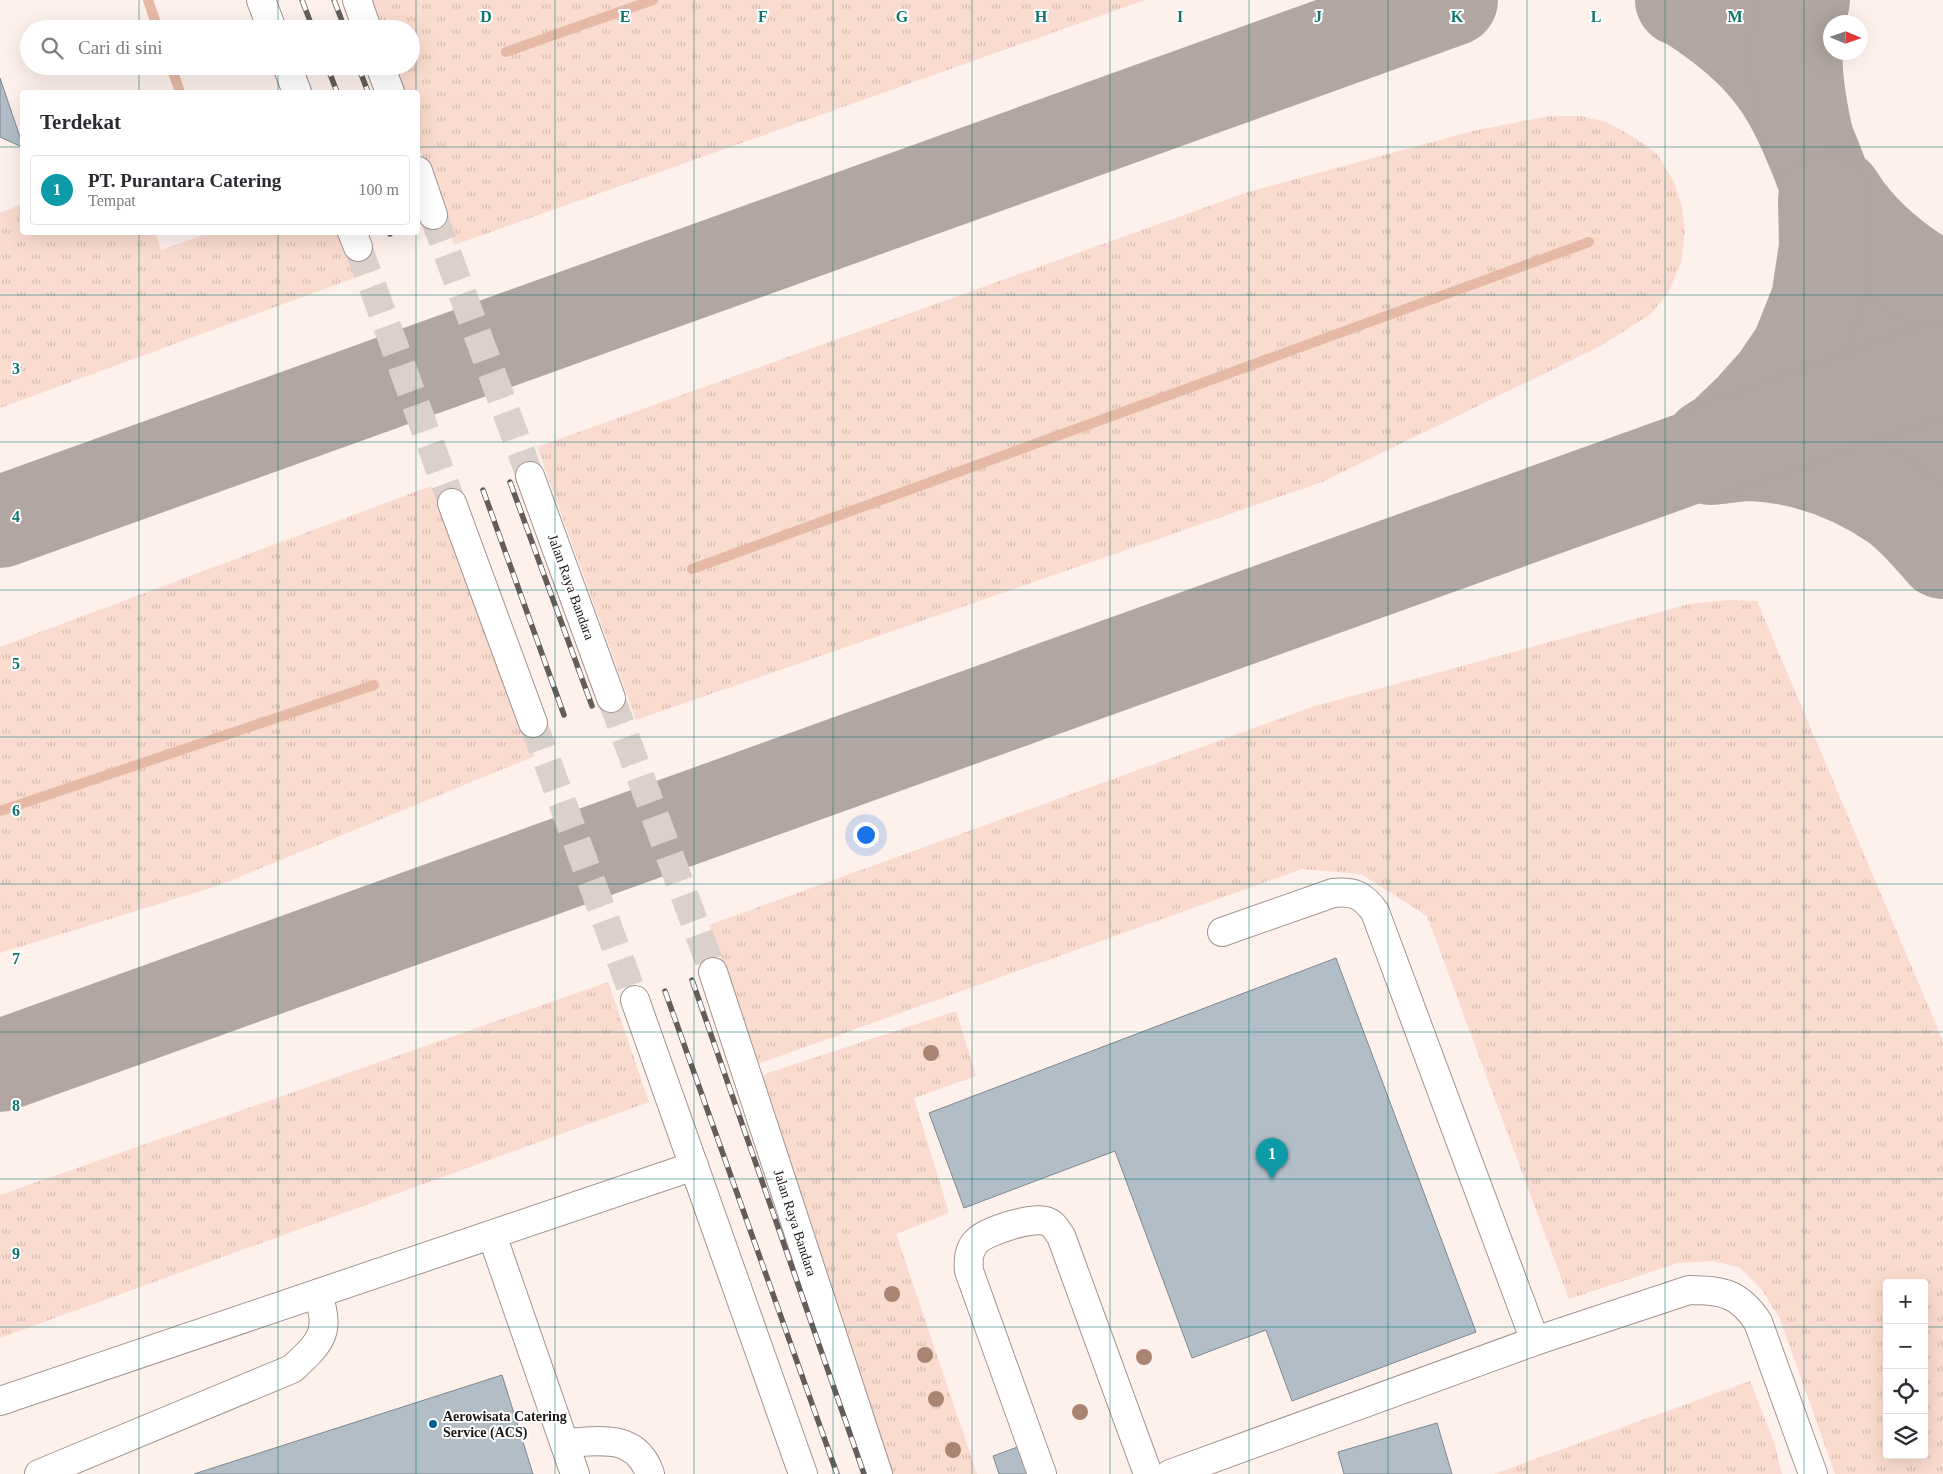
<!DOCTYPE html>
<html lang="id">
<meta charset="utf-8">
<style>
body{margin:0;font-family:Georgia,serif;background:#f2f2f3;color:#2b2b33}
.controls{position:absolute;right:15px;bottom:15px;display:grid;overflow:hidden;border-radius:5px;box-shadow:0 5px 20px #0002}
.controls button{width:45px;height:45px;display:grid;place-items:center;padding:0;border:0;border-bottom:1px solid #e1e1e2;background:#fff;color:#2b2b33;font:25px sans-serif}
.compass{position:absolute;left:1823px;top:15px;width:45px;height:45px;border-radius:50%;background:#fff;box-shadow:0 5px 20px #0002;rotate:92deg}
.you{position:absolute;left:865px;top:834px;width:18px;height:18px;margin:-12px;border:4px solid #fff;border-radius:50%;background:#1a73e8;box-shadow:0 0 0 8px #1a73e833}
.badge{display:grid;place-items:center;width:32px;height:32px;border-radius:50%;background:#006191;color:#fff;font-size:16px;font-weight:700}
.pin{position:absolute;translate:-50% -41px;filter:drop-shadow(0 1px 2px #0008)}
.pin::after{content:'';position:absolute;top:26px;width:18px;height:15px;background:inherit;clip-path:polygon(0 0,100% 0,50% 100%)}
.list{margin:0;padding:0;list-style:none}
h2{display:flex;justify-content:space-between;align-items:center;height:65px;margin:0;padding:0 20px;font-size:21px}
h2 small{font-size:16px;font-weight:400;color:#7c7c81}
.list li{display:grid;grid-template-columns:32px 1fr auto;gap:15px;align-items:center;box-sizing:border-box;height:70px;margin:0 10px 10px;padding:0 10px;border:1px solid #e1e1e2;border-radius:5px}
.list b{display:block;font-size:19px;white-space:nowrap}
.list p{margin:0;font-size:16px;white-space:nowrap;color:#7c7c81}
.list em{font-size:16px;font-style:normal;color:#7c7c81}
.icon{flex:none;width:28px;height:28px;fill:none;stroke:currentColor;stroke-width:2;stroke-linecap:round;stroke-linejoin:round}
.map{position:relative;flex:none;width:1943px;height:1474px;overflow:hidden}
.search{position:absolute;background:#fff;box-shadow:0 5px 20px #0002;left:20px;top:20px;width:400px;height:55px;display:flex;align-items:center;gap:12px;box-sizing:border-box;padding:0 18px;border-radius:28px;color:#7c7c81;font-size:19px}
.panel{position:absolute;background:#fff;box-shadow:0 5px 20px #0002;left:20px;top:90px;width:400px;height:145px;border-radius:5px}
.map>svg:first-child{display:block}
.grass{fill:url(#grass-tufts);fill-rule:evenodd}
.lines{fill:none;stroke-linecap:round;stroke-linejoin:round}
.stream{stroke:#e6b9a6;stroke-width:10}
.taxiway{stroke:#b1a6a2;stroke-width:92}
.building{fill:#b1bdc7;stroke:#7c8891}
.minor-tunnel{stroke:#dcd0cb;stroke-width:28;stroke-dasharray:28 14;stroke-linecap:butt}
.minor-casing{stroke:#a3948e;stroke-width:30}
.minor{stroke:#fff;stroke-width:28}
.rail-casing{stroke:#645c59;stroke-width:5.5}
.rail{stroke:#fff;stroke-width:4;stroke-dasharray:11;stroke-linecap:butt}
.tree{fill:#a98473}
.grid{fill:none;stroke:#0f766e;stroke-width:1;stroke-opacity:0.55}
.poi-dot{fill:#006191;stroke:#fff;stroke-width:2}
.labels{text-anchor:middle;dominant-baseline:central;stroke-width:4;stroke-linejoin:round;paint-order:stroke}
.street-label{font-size:14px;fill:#1b1613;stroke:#fff}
.poi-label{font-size:14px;font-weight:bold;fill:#1b1613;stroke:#fff;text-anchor:start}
.grid-label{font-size:16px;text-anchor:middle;font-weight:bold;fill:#0f766e;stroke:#fff;stroke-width:4;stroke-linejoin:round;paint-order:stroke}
</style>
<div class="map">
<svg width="1943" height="1474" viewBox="0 0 1943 1474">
<defs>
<pattern id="grass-tufts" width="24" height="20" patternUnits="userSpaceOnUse" patternTransform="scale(1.25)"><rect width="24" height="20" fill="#fadbcf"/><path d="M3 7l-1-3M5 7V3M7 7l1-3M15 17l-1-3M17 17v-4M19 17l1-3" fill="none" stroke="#d6bbb1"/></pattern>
</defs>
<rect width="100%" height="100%" fill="#fef1ec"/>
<!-- grass -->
<g class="grass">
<path d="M365,0H1145L454,245L418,144V92H398L389,66H411V29H375Z"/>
<path d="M1549,116H1581L1609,123L1635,138L1658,155L1675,184L1682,207L1685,231L1681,263L1669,291L1651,314L1599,347L1322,482L636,720L537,447L1248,192L1473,131Z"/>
<path d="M22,204V232L155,233L161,250L209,233H340L357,277L0,408V213Z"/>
<path d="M431,486L535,756L220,885L0,953V647Z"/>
<path d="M1728,600L1757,601L1943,1041V1474H1835L1780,1319L1762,1290L1739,1267L1712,1261L1678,1263L1569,1299L1427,916L1361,874L1302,869L758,1064L709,925L1315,706L1689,604ZM1887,1283H1924V1455H1887Z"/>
<path d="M608,982L649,1102L0,1338V1195Z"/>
<path d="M956,1011L976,1076L914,1098L949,1213L896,1234L977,1474H886L761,1077L768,1073Z"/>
<path d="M1750,1381L1775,1445L1782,1474H1494Z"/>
</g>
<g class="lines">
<!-- stream -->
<g class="stream">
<path d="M148,0L158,29"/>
<path d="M506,52L653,0"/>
<path d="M171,66L180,92"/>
<path d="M692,569L1589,242"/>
<path d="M0,811L374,685"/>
</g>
<!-- taxiway -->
<g class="taxiway">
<path d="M1681,0C1696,6 1707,16 1720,25C1775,66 1795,105 1819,167L1943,510"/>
<path d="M1804,0C1792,52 1796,84 1807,136"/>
<path d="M1837,195C1863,237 1901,266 1943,289"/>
<path d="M1710,444L1723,436L1750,410L1776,381L1797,350L1817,300L1825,247L1824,200"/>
<path d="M1711,459C1724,458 1737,455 1750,455C1801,457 1851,475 1894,504C1912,517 1928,536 1943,553"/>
<path d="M0,522L1452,0"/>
<path d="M0,1066L1943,367"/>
</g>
</g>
<!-- building -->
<g class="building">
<path d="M0,78L22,143V147L0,137Z"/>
<path d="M1336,958L1476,1332L1292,1401L1266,1330L1192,1358L1115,1151L964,1208L929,1113Z"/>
<path d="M502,1375L533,1474H194Z"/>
<path d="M1437,1423L1452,1474H1344L1338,1452Z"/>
<path d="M1026,1444L1037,1474H999L993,1456Z"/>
</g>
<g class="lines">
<!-- minor-tunnel -->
<g class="minor-tunnel">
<path d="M433,215L530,476"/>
<path d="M358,247L452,503"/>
<path d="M611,698L713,972"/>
<path d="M533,723L635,1000"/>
</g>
<!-- minor casing -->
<g class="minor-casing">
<g id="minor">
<path d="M261,0L272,29"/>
<path d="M357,0L367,29"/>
<path d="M287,66L297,92"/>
<path d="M380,66L390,92"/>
<path d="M418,171L433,215"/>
<path d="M352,232L358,247"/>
<path d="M530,476L611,698"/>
<path d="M452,503L533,723"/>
<path d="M1222,932L1333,893C1354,891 1363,895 1375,912L1535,1341"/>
<path d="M713,972L878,1474"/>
<path d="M635,1000L803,1474"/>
<path d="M492,1235L575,1474"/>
<path d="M0,1401L694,1166"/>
<path d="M565,1443C600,1441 636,1433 650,1474"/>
<path d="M39,1474L292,1369C319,1344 333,1332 317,1294"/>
<path d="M1042,1474L969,1271C968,1261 968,1250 976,1242C985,1231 1036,1215 1048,1222C1054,1224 1057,1231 1061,1236L1148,1474"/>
<path d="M1170,1474L1535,1341L1689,1290C1722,1290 1739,1293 1758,1322L1813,1474"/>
</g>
</g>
<!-- minor -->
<use href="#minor" class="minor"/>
<!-- rail casing -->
<g class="rail-casing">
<g id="rail">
<path d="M302,0L313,29"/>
<path d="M334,0L345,29"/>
<path d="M327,66L337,92"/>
<path d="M358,66L368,92"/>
<path d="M389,232L390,234"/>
<path d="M510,482L592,706"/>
<path d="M483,490L564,715"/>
<path d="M692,980L864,1474"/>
<path d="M665,991L837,1474"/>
</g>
</g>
<!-- rail -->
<use href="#rail" class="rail"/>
</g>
<!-- trees -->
<g class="tree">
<circle cx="931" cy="1053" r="8"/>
<circle cx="892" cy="1294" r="8"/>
<circle cx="925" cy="1355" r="8"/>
<circle cx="1144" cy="1357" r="8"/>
<circle cx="936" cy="1399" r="8"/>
<circle cx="1080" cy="1412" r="8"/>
<circle cx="953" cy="1450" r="8"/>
</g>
<!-- grid -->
<path class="grid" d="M139,0V29M278,0V29M416,0V92M555,0V1474M694,0V1474M833,0V1474M972,0V1474M1110,0V1474M1249,0V1474M1388,0V1474M1527,0V1474M1665,0V1474M1804,0V1474M139,66V92M278,66V92M0,147H22M418,147H1943M139,232V1474M278,232V1474M416,232V1474M0,295H1943M0,442H1943M0,590H1943M0,737H1943M0,884H1943M0,1032H1943M0,1179H1943M0,1327H1887M1924,1327H1943"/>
<!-- markers -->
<circle class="poi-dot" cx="433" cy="1424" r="5"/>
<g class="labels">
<!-- street labels -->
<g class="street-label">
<text transform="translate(571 587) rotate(70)">Jalan Raya Bandara</text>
<text transform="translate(795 1223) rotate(72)">Jalan Raya Bandara</text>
</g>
<!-- poi labels -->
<g class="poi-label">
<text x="443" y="1416">Aerowisata Catering<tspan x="443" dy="16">Service (ACS)</tspan></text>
</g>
</g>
<g class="grid-label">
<text x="486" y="22">D</text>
<text x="625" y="22">E</text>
<text x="763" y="22">F</text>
<text x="902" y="22">G</text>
<text x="1041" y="22">H</text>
<text x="1180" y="22">I</text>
<text x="1318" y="22">J</text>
<text x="1457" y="22">K</text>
<text x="1596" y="22">L</text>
<text x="1735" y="22">M</text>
<text x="16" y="374">3</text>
<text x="16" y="522">4</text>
<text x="16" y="669">5</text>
<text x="16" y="816">6</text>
<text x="16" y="964">7</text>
<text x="16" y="1111">8</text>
<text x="16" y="1259">9</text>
</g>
</svg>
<div class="controls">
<button>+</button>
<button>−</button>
<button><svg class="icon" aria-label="locate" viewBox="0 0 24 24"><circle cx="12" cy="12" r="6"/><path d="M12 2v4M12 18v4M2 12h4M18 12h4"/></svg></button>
<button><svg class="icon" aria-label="layers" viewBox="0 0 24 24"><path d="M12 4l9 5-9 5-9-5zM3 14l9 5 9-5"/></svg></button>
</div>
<svg class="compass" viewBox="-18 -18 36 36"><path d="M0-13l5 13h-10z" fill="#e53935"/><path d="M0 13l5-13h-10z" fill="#7c7c81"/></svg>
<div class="you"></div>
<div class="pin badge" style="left:1272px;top:1179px;background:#0f9aa8">1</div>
<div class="search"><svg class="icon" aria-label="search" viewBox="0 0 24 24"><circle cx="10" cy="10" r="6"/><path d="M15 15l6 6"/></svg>Cari di sini</div>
<section class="panel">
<h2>Terdekat<small></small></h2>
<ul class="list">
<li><span class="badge" style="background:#0f9aa8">1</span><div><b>PT. Purantara Catering</b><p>Tempat</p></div><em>100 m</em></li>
</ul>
</section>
</div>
